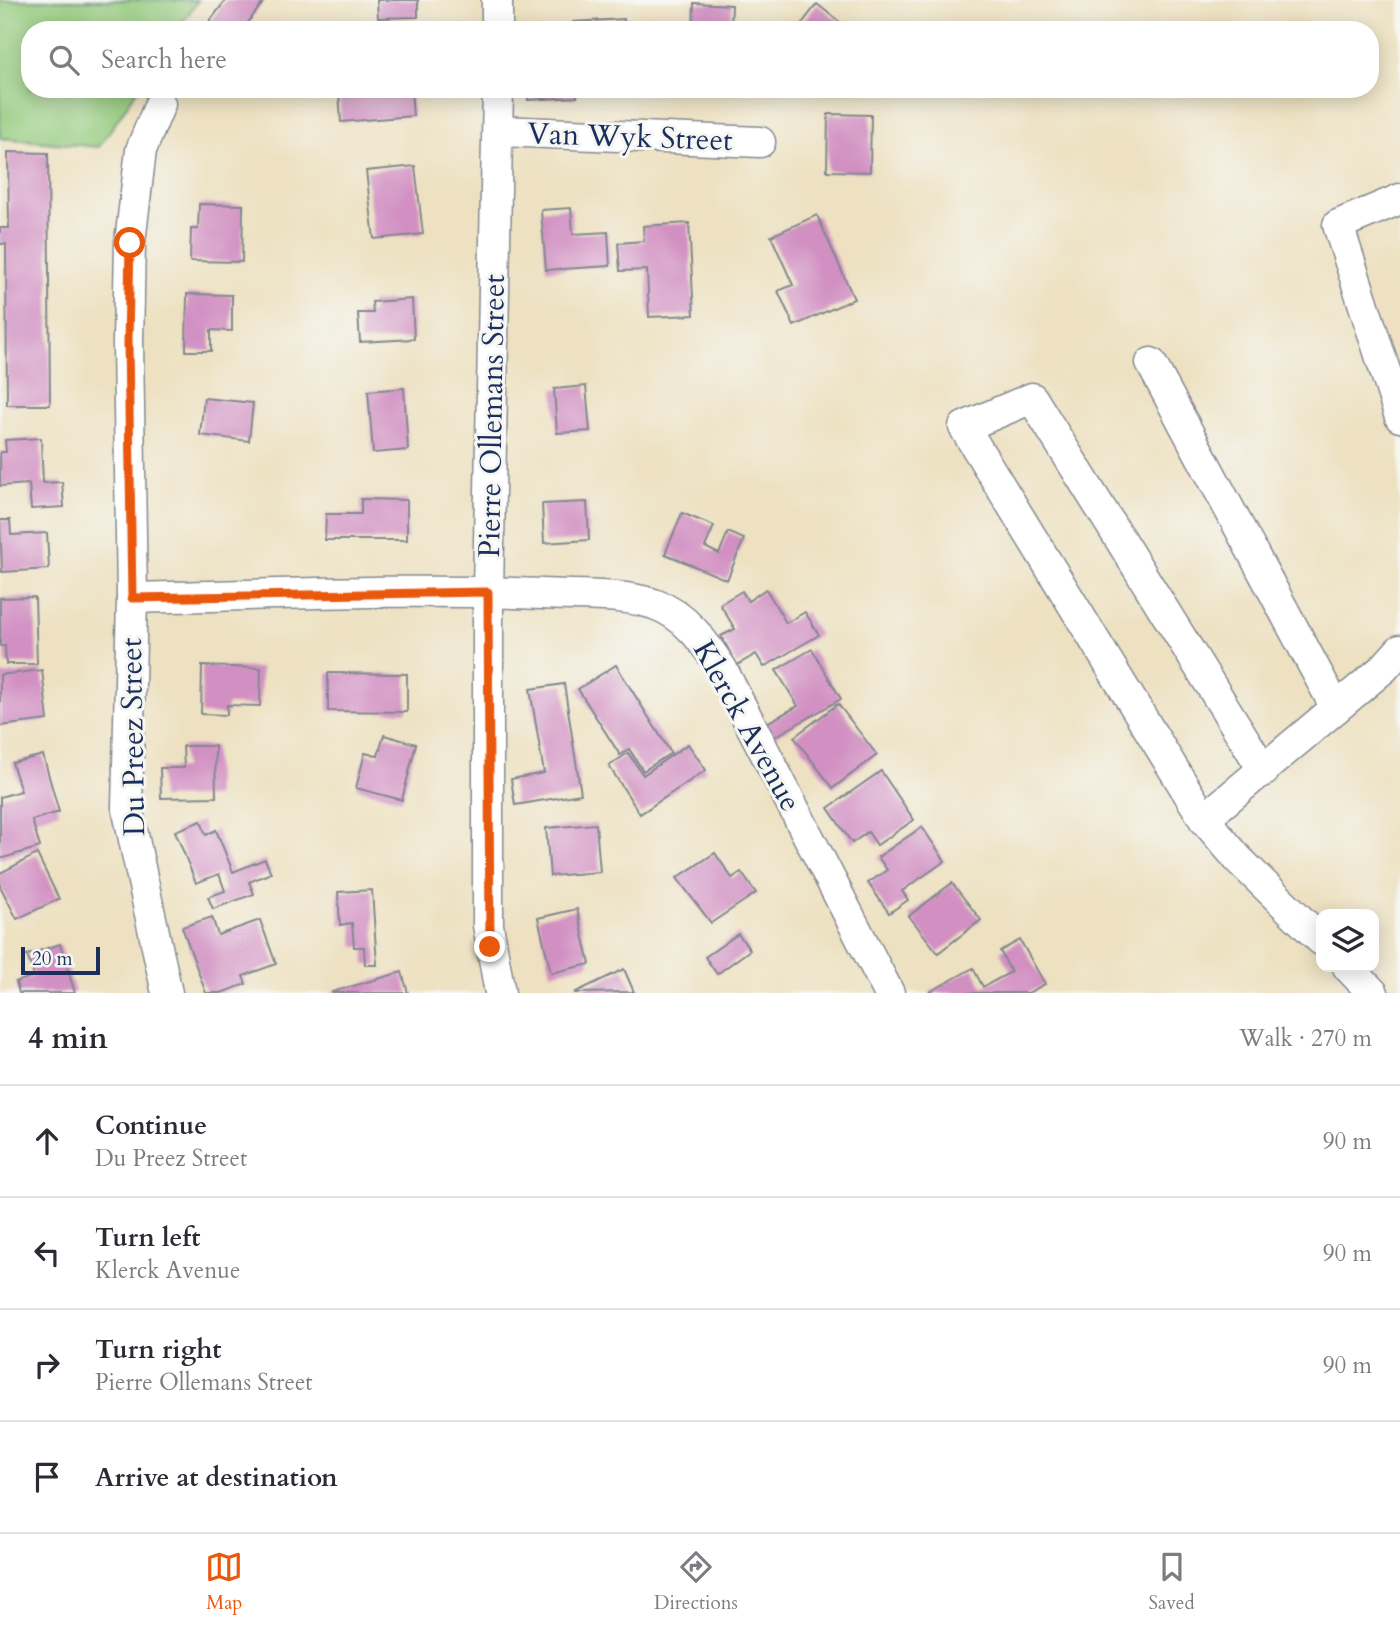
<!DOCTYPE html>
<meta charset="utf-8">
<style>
body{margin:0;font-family:Cardo,serif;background:#f2f2f3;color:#2b2b33}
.controls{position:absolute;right:21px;bottom:21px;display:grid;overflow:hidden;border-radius:14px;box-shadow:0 4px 18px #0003}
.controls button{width:63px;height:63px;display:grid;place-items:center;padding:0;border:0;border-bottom:2px solid #e1e1e2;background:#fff;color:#2b2b33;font:35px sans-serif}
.scale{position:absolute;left:21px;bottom:18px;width:79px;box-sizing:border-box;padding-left:7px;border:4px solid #1b2f5e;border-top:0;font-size:19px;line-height:24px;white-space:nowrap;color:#1b2f5e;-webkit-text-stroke:5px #f6f6f2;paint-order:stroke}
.stop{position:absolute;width:21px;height:21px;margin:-16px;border:5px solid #ea580c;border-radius:50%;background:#fff}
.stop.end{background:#ea580c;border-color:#fff;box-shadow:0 2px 7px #0008}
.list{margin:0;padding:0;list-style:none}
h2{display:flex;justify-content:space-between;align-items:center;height:91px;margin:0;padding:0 28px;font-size:30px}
h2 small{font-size:23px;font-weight:400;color:#7c7c81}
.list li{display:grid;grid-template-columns:46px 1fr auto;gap:21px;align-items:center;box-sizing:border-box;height:112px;padding:0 28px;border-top:2px solid #e1e1e2}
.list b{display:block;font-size:26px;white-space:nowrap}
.list p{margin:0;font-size:23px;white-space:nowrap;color:#7c7c81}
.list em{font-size:23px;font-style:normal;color:#7c7c81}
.icon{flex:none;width:38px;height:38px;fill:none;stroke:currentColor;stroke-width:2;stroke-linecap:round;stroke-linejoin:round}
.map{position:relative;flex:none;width:1400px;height:993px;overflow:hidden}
.search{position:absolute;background:#fff;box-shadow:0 4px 18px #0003;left:21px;right:21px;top:21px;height:77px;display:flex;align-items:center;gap:18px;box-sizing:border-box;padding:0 24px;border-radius:28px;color:#7c7c81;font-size:26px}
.sheet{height:539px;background:#fff}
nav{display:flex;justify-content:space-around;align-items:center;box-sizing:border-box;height:98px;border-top:2px solid #e1e1e2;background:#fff;font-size:19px;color:#7c7c81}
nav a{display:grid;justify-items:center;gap:4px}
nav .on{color:#ea580c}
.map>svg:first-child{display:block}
.green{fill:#94ca7d;stroke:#587c6e;stroke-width:2}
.building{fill:#d18fc2}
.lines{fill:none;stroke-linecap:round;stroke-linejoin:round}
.minor-casing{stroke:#848890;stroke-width:33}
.minor{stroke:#fff;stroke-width:30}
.route{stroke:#ea580c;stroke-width:9}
.labels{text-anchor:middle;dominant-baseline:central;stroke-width:6;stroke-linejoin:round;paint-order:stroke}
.street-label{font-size:30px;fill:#1b2f5e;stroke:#f6f6f2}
</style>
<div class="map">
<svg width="1400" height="993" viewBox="0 0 1400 993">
<rect width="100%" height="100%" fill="#f6f6f2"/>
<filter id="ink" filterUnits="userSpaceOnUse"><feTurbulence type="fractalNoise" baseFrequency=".0143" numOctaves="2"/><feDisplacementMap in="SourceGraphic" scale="14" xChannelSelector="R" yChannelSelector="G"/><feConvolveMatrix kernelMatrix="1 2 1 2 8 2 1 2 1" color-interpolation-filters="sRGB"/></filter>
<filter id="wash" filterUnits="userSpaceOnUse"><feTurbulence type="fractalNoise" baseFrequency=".00686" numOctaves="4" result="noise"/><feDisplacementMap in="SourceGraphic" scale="28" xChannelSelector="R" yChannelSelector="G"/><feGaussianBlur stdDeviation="1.57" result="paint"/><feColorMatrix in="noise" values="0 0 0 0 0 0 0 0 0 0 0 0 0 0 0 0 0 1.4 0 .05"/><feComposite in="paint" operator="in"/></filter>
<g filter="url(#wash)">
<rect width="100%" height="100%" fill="#ede1c1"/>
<!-- green -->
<path class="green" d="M0,0H198L178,30H30V89H138L99,147L0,138Z"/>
<g id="blocks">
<!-- building -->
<g class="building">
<path d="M226,0H265L242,30H203Z"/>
<path d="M377,0H418V17L378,18Z"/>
<path d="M694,3L732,5L731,30H693Z"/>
<path d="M817,4L850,30H797Z"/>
<path d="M624,19L625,30H573V22Z"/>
<path d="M411,89L413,116L341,122L339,92Z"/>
<path d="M527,89H577V97L528,100Z"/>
<path d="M828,114L871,115L870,172L827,171Z"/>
<path d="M8,152L48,153L50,405H7L6,244H0V228H9Z"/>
<path d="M415,166L423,234L374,239L366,171Z"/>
<path d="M199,204L243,205L242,262L190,261L191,229H198Z"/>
<path d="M571,208L573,234L608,232L610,266L546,270L541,210Z"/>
<path d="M817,215L854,299L794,326L778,291L793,285L771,236Z"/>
<path d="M689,223L694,315L649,317L647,270L620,271L618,243L644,241L643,226Z"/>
<path d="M187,294L232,295V331L211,330V351H186Z"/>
<path d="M412,299L414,339L360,342L358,313H373L372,302Z"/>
<path d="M586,386L590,431L557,433L554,389Z"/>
<path d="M404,388L408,450L373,453L368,391Z"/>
<path d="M204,398L253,403L249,441L200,435Z"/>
<path d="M41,438L43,483L62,482L64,507L31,509L29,484L0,486V452H6L5,440Z"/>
<path d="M361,499L407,500V540H325L326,514H361Z"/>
<path d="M587,502L589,540L544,543L542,504Z"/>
<path d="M682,513L714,526L705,547L719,554L728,532L744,539L727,580L665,554Z"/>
<path d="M0,520H10L11,535L47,533L49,569L2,572Z"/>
<path d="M766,589L786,623L805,612L819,635L764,667L756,654L737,665L721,636L735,629L720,604L742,591L748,601Z"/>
<path d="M35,597L37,664H6L5,646H0V598Z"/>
<path d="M812,649L841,699L771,739L763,725L798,706L776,670Z"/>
<path d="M616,665L671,753L643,771L629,749L620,755L578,689Z"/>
<path d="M202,666L261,668L260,706L227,705V715L201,714Z"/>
<path d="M42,670L48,720L0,726V675Z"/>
<path d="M328,673L407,674V712L328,711Z"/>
<path d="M564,684L581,794L515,805L511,779L544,773L530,689Z"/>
<path d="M838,704L877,755L833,788L794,737Z"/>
<path d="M384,735L416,744L402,800L356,788L365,753L378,756Z"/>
<path d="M688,744L706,770L640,814L609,766L628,753L643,775Z"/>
<path d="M183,746H215L216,797L161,798L160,768H184Z"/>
<path d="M43,755L59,812L32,820L40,847L0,859V797L21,791L12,763Z"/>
<path d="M881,771L914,820L877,845L868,832L852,843L828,808Z"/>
<path d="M201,821L206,835L216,830L233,872L265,859L271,873L249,882L254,894L213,909L208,897L225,891L219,874L196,883L175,831Z"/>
<path d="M596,824L600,872L550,876L546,828Z"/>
<path d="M922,827L945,861L902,891L908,900L889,913L868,883L887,870L878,857Z"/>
<path d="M715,853L732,878L741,872L756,893L711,923L677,878Z"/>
<path d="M37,854L59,899L17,919L0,886V873Z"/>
<path d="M952,883L981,920L938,953L909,916Z"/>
<path d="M372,890L377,965H365L364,947H354L352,923L340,925L338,892Z"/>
<path d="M577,909L590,964L551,973L538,918Z"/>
<path d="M212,917L218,935L260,920L276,964L243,976L246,984L221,993H206L182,927Z"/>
<path d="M738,934L750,950L717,974L705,957Z"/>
<path d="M1020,940L1045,984L1028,993H928L973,968L983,987L1011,972L1000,951Z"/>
<path d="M60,944L75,993H19L16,982L34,976L27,955Z"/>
<path d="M624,969L634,992L574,993Z"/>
<path d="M402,972L408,993H332V992Z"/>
</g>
</g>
</g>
<g filter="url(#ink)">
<use href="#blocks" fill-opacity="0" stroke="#848890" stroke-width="2"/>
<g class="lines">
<!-- minor casing -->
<g class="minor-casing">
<g id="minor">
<path d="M497,0V30"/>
<path d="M498,89L488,592V925L500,993"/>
<path d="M160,104L141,150L130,242L128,343L132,598L127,807L167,993"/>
<path d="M499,131L760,142"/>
<path d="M1400,199L1338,225L1400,417"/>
<path d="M1151,363L1336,708"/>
<path d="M132,598C268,595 406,588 542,594C578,596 619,593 654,604C686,615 704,642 722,669L889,993"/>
<path d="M1264,771L1032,398L964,427L1204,819L1239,860L1321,940"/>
<path d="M1204,819L1384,668L1400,650"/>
<path d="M1348,967L1373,993"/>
</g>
</g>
<!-- minor -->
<use href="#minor" class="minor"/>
</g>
</g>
<g class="lines" filter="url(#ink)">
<!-- route -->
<path class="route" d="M130,243L128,343L132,598L488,592L490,947"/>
</g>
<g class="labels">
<!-- street labels -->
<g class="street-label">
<text transform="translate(630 137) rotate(2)">Van Wyk Street</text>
<text transform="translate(492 416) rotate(-89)">Pierre Ollemans Street</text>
<text transform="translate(747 726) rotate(61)">Klerck Avenue</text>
<text transform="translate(133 737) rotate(-91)">Du Preez Street</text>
</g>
</g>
</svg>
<div class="controls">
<button><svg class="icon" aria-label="layers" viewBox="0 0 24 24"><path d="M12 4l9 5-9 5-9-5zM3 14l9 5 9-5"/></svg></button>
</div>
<div class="scale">20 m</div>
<div class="stop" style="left:130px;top:243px"></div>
<div class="stop end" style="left:490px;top:947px"></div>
<div class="search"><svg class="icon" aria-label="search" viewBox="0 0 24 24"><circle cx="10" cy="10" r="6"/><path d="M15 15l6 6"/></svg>Search here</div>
</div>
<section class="sheet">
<h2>4 min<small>Walk · 270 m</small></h2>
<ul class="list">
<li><svg class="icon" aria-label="ahead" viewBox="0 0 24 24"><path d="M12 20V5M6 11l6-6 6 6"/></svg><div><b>Continue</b><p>Du Preez Street</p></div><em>90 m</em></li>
<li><svg class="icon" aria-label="left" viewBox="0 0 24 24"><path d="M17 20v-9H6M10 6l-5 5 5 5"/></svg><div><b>Turn left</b><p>Klerck Avenue</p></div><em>90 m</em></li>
<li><svg class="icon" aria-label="right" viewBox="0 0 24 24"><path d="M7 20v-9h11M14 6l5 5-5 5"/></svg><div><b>Turn right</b><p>Pierre Ollemans Street</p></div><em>90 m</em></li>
<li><svg class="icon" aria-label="arrive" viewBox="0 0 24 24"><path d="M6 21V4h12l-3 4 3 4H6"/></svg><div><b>Arrive at destination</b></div></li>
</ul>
</section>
<nav>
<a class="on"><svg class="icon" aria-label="map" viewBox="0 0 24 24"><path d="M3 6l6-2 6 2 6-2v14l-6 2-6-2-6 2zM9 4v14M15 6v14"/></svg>Map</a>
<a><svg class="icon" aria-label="directions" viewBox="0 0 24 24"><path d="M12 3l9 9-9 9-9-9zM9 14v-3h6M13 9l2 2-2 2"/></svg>Directions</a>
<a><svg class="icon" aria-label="saved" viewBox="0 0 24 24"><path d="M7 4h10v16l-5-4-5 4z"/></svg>Saved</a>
</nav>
